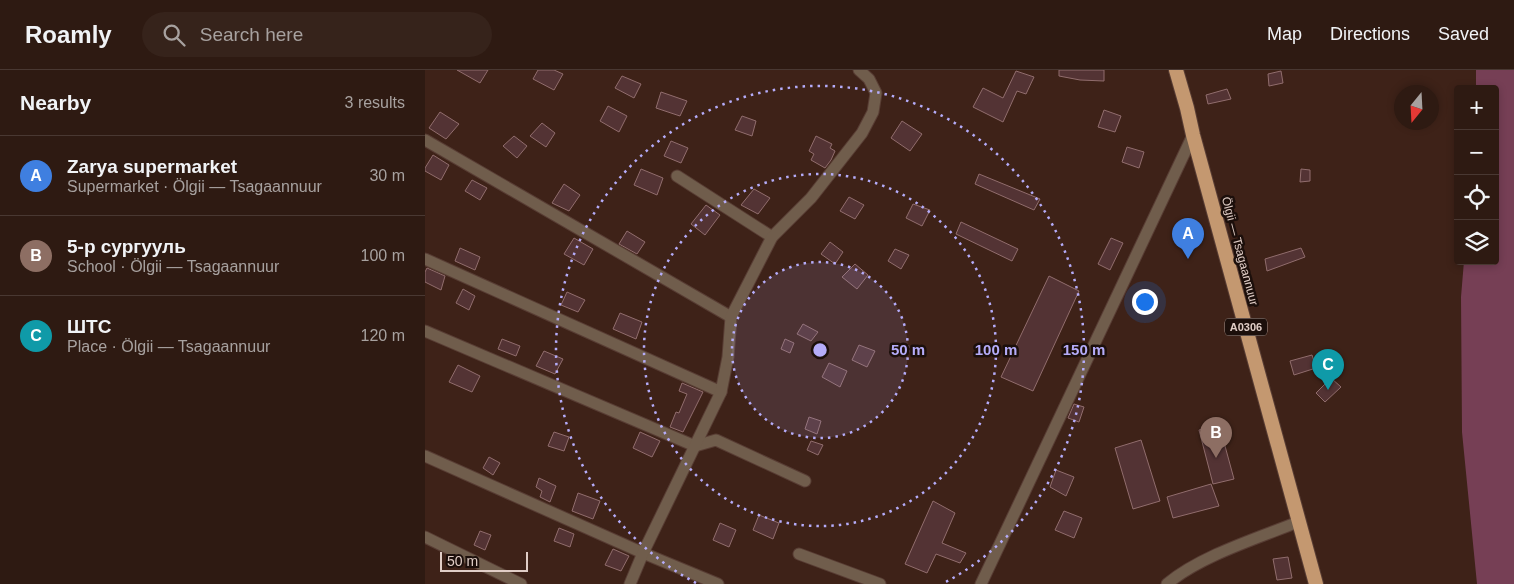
<!DOCTYPE html>
<meta charset="utf-8">
<style>
body{margin:0;font-family:Arial,sans-serif;background:#36231b;color:#f1f3f6}
.controls{position:absolute;right:15px;top:15px;display:grid;overflow:hidden;border-radius:5px;box-shadow:0 2px 8px #0003}
.controls button{width:45px;height:45px;display:grid;place-items:center;padding:0;border:0;border-bottom:1px solid #493832;background:#2e1a12;color:#f1f3f6;font:25px sans-serif}
.compass{position:absolute;left:969px;top:15px;width:45px;height:45px;border-radius:50%;background:#2e1a12;box-shadow:0 2px 8px #0003;rotate:198deg}
.scale{position:absolute;left:15px;bottom:12px;width:88px;box-sizing:border-box;padding-left:5px;border:2px solid #e0cdc6;border-top:0;font-size:14px;line-height:18px;white-space:nowrap;color:#e0cdc6;-webkit-text-stroke:4px #1c0f0b;paint-order:stroke}
.you{position:absolute;left:719px;top:231px;width:18px;height:18px;margin:-12px;border:4px solid #fff;border-radius:50%;background:#1a73e8;box-shadow:0 0 0 8px #1a73e833}
.badge{display:grid;place-items:center;width:32px;height:32px;border-radius:50%;background:#d93025;color:#fff;font-size:16px;font-weight:700}
.pin{position:absolute;translate:-50% -41px;filter:drop-shadow(0 1px 2px #0008)}
.pin::after{content:'';position:absolute;top:26px;width:18px;height:15px;background:inherit;clip-path:polygon(0 0,100% 0,50% 100%)}
.list{margin:0;padding:0;list-style:none}
h2{display:flex;justify-content:space-between;align-items:center;height:65px;margin:0;padding:0 20px;font-size:21px}
h2 small{font-size:16px;font-weight:400;color:#a7a19f}
.list li{display:grid;grid-template-columns:32px 1fr auto;gap:15px;align-items:center;box-sizing:border-box;height:80px;padding:0 20px;border-top:1px solid #493832}
.list b{display:block;font-size:19px;white-space:nowrap}
.list p{margin:0;font-size:16px;white-space:nowrap;color:#a7a19f}
.list em{font-size:16px;font-style:normal;color:#a7a19f}
.icon{flex:none;width:28px;height:28px;fill:none;stroke:currentColor;stroke-width:2;stroke-linecap:round;stroke-linejoin:round}
.map{position:relative;flex:none;width:1089px;height:514px;overflow:hidden}
header{display:flex;align-items:center;gap:30px;box-sizing:border-box;height:70px;padding:0 25px;background:#2e1a12;border-bottom:1px solid #493832}
header strong{font-size:24px}
nav{display:flex;gap:28px;margin-inline-start:auto;font-size:18px}
.search{width:350px;height:45px;background:#36231b;display:flex;align-items:center;gap:12px;box-sizing:border-box;padding:0 18px;border-radius:28px;color:#a7a19f;font-size:19px}
main{display:flex}
aside{flex:1;background:#2e1a12}
.map>svg:first-child{display:block}
.water{fill:#763f55}
.building{fill:#533334;stroke:#916d6d}
.lines{fill:none;stroke-linecap:round;stroke-linejoin:round}
.minor-casing{stroke:#583d34;stroke-width:13}
.trunk-casing{stroke:#583d34;stroke-width:16}
.minor{stroke:#705d4c;stroke-width:11}
.trunk{stroke:#c49870;stroke-width:14}
.ring{fill:none;stroke:#b5acf9;stroke-width:2.5;stroke-dasharray:2.5 5}
.labels{text-anchor:middle;dominant-baseline:central;stroke-width:5;stroke-linejoin:round;paint-order:stroke}
.shield{fill:#1c0f0b;stroke:#a5948e;stroke-width:1}
.shield-label{font-size:11px;font-weight:bold;fill:#e0cdc6}
.street-label{font-size:12px;fill:#e0cdc6;stroke:#1c0f0b}
.centre{fill:#b5acf9;stroke:#1c0f0b;stroke-width:2.5}
.ring-label{font-size:15px;text-anchor:middle;font-weight:bold;fill:#b5acf9;stroke:#1c0f0b;stroke-width:5;stroke-linejoin:round;paint-order:stroke}
</style>
<header>
<strong>Roamly</strong>
<div class="search"><svg class="icon" aria-label="search" viewBox="0 0 24 24"><circle cx="10" cy="10" r="6"/><path d="M15 15l6 6"/></svg>Search here</div>
<nav><a>Map</a><a>Directions</a><a>Saved</a></nav>
</header>
<main>
<aside>
<h2>Nearby<small>3 results</small></h2>
<ul class="list">
<li><span class="badge" style="background:#3f7fe0">A</span><div><b>Zarya supermarket</b><p>Supermarket · Ölgii — Tsagaannuur</p></div><em>30 m</em></li>
<li><span class="badge" style="background:#8d6e63">B</span><div><b>5-р сургууль</b><p>School · Ölgii — Tsagaannuur</p></div><em>100 m</em></li>
<li><span class="badge" style="background:#0f9aa8">C</span><div><b>ШТС</b><p>Place · Ölgii — Tsagaannuur</p></div><em>120 m</em></li>
</ul>
</aside>
<div class="map">
<svg width="1089" height="514" viewBox="0 0 1089 514">
<rect width="100%" height="100%" fill="#3e2218"/>
<!-- water -->
<path class="water" d="M1051,0H1089V514H1052L1037,362L1036,227L1039,191H1070V19H1051Z"/>
<!-- building -->
<g class="building">
<path d="M32,0H63L55,13Z"/>
<path d="M113,0H129L138,4L129,20L108,9Z"/>
<path d="M634,0H679V11L655,10L634,6Z"/>
<path d="M591,1L609,7L601,24L592,21L578,52L548,37L558,18L578,28Z"/>
<path d="M856,1L858,13L844,16L843,4Z"/>
<path d="M197,6L216,14L209,28L190,18Z"/>
<path d="M802,19L806,29L783,34L781,25Z"/>
<path d="M236,22L262,31L255,46L231,38Z"/>
<path d="M183,36L202,46L194,62L175,51Z"/>
<path d="M679,40L696,46L690,62L673,57Z"/>
<path d="M15,42L34,54L21,69L4,58Z"/>
<path d="M317,46L331,51L327,66L310,60Z"/>
<path d="M477,51L497,64L485,81L466,68Z"/>
<path d="M117,53L130,63L121,77L105,66Z"/>
<path d="M89,66L102,76L92,88L78,76Z"/>
<path d="M391,66L407,74L405,78L410,81L406,90L400,98L386,90L389,84L384,81Z"/>
<path d="M246,71L263,78L256,93L239,86Z"/>
<path d="M702,77L719,82L714,98L697,92Z"/>
<path d="M8,85L24,95L16,110L0,101V98Z"/>
<path d="M216,99L238,108L232,125L209,115Z"/>
<path d="M876,99L885,100V111L875,112Z"/>
<path d="M554,104L615,129L609,140L550,114Z"/>
<path d="M47,110L62,118L55,130L40,121Z"/>
<path d="M139,114L155,125L144,141L127,133Z"/>
<path d="M329,119L345,128L333,144L316,135Z"/>
<path d="M424,127L439,135L430,149L415,141Z"/>
<path d="M488,134L505,140L497,156L481,148Z"/>
<path d="M281,135L295,145L280,165L266,154Z"/>
<path d="M536,152L593,179L587,191L531,164Z"/>
<path d="M202,161L220,172L212,184L194,174Z"/>
<path d="M149,168L168,179L159,195L139,184Z"/>
<path d="M686,168L698,173L685,200L673,194Z"/>
<path d="M405,172L418,182L410,194L396,184Z"/>
<path d="M35,178L55,187L50,200L30,191Z"/>
<path d="M876,178L880,187L842,201L840,189Z"/>
<path d="M470,179L484,185L476,199L463,191Z"/>
<path d="M430,194L443,205L432,219L417,207Z"/>
<path d="M2,198L20,206L16,220L0,212V202Z"/>
<path d="M624,206L654,221L608,321L576,307Z"/>
<path d="M38,219L50,226L44,240L31,233Z"/>
<path d="M142,222L160,230L153,242L136,235Z"/>
<path d="M195,243L217,252L211,269L188,259Z"/>
<path d="M378,254L393,262L386,271L372,264Z"/>
<path d="M77,269L95,276L91,286L73,279Z"/>
<path d="M360,269L369,273L365,283L356,279Z"/>
<path d="M434,275L450,281L442,297L427,290Z"/>
<path d="M119,281L138,289L130,304L111,296Z"/>
<path d="M887,285L891,298L869,305L865,291Z"/>
<path d="M404,293L422,301L415,317L397,307Z"/>
<path d="M33,295L55,306L47,322L24,312Z"/>
<path d="M906,308L916,317L900,332L891,323Z"/>
<path d="M257,313L278,322L258,362L245,357L251,342L254,343L262,324L254,321Z"/>
<path d="M649,334L659,337L654,352L643,348Z"/>
<path d="M384,347L396,351L392,364L380,359Z"/>
<path d="M794,354L809,409L788,414L774,360Z"/>
<path d="M129,362L144,367L139,381L123,376Z"/>
<path d="M215,362L235,371L227,387L208,378Z"/>
<path d="M716,370L735,431L708,439L690,378Z"/>
<path d="M386,371L398,375L393,385L382,380Z"/>
<path d="M64,387L75,393L68,405L58,398Z"/>
<path d="M631,400L649,407L641,426L625,417Z"/>
<path d="M114,408L131,416L125,432L115,427L117,421L111,417Z"/>
<path d="M786,414L794,436L748,448L742,427Z"/>
<path d="M153,423L175,431L168,449L147,441Z"/>
<path d="M508,431L530,443L517,473L541,483L535,493L511,484L502,503L480,494Z"/>
<path d="M639,441L657,448L649,468L630,460Z"/>
<path d="M334,445L354,453L348,469L328,460Z"/>
<path d="M295,453L311,460L304,477L288,470Z"/>
<path d="M134,458L149,464L145,477L129,471Z"/>
<path d="M55,461L66,465L60,480L49,475Z"/>
<path d="M188,479L204,486L196,501L180,495Z"/>
<path d="M863,487L867,508L852,510L848,489Z"/>
</g>
<g class="lines">
<!-- minor casing -->
<g class="minor-casing">
<g id="minor">
<path d="M0,70L306,247"/>
<path d="M252,106L347,167"/>
<path d="M0,189L296,322"/>
<path d="M0,261L270,376L291,370L380,411"/>
<path d="M0,386L218,483L293,514"/>
<path d="M0,467L96,514"/>
<path d="M374,484L455,514"/>
<path d="M205,514L218,483L296,322L303,287L306,247L347,167L386,128L437,63L448,42L451,23L444,9L434,0"/>
<path d="M556,514L768,65"/>
<path d="M742,514C775,486 833,468 873,452"/>
</g>
</g>
<!-- trunk casing -->
<g class="trunk-casing">
<path id="trunk" d="M751,0L762,38L768,65L891,514"/>
</g>
<!-- minor -->
<use href="#minor" class="minor"/>
<!-- trunk -->
<use href="#trunk" class="trunk"/>
</g>
<!-- distance rings -->
<circle cx="395" cy="280" r="88" fill="#b5acf9" fill-opacity=".12"/>
<g class="ring">
<circle cx="395" cy="280" r="88"/>
<circle cx="395" cy="280" r="176"/>
<path d="M271 513A264 264 0 1 1 519 513"/>
</g>
<g class="labels">
<!-- shield labels -->
<rect class="shield" x="800" y="248.5" width="42" height="17" rx="4"/>
<g class="shield-label">
<text x="821" y="257">A0306</text>
</g>
<!-- street labels -->
<g class="street-label">
<text transform="translate(815 181) rotate(75)">Ölgii — Tsagaannuur</text>
</g>
</g>
<circle cx="395" cy="280" r="8" class="centre"/>
<g class="ring-label">
<text x="483" y="285">50 m</text>
<text x="571" y="285">100 m</text>
<text x="659" y="285">150 m</text>
</g>
</svg>
<div class="controls">
<button>+</button>
<button>−</button>
<button><svg class="icon" aria-label="locate" viewBox="0 0 24 24"><circle cx="12" cy="12" r="6"/><path d="M12 2v4M12 18v4M2 12h4M18 12h4"/></svg></button>
<button><svg class="icon" aria-label="layers" viewBox="0 0 24 24"><path d="M12 4l9 5-9 5-9-5zM3 14l9 5 9-5"/></svg></button>
</div>
<svg class="compass" viewBox="-18 -18 36 36"><path d="M0-13l5 13h-10z" fill="#e53935"/><path d="M0 13l5-13h-10z" fill="#a7a19f"/></svg>
<div class="scale">50 m</div>
<div class="you"></div>
<div class="pin badge" style="left:763px;top:189px;background:#3f7fe0">A</div>
<div class="pin badge" style="left:791px;top:388px;background:#8d6e63">B</div>
<div class="pin badge" style="left:903px;top:320px;background:#0f9aa8">C</div>
</div>
</main>
